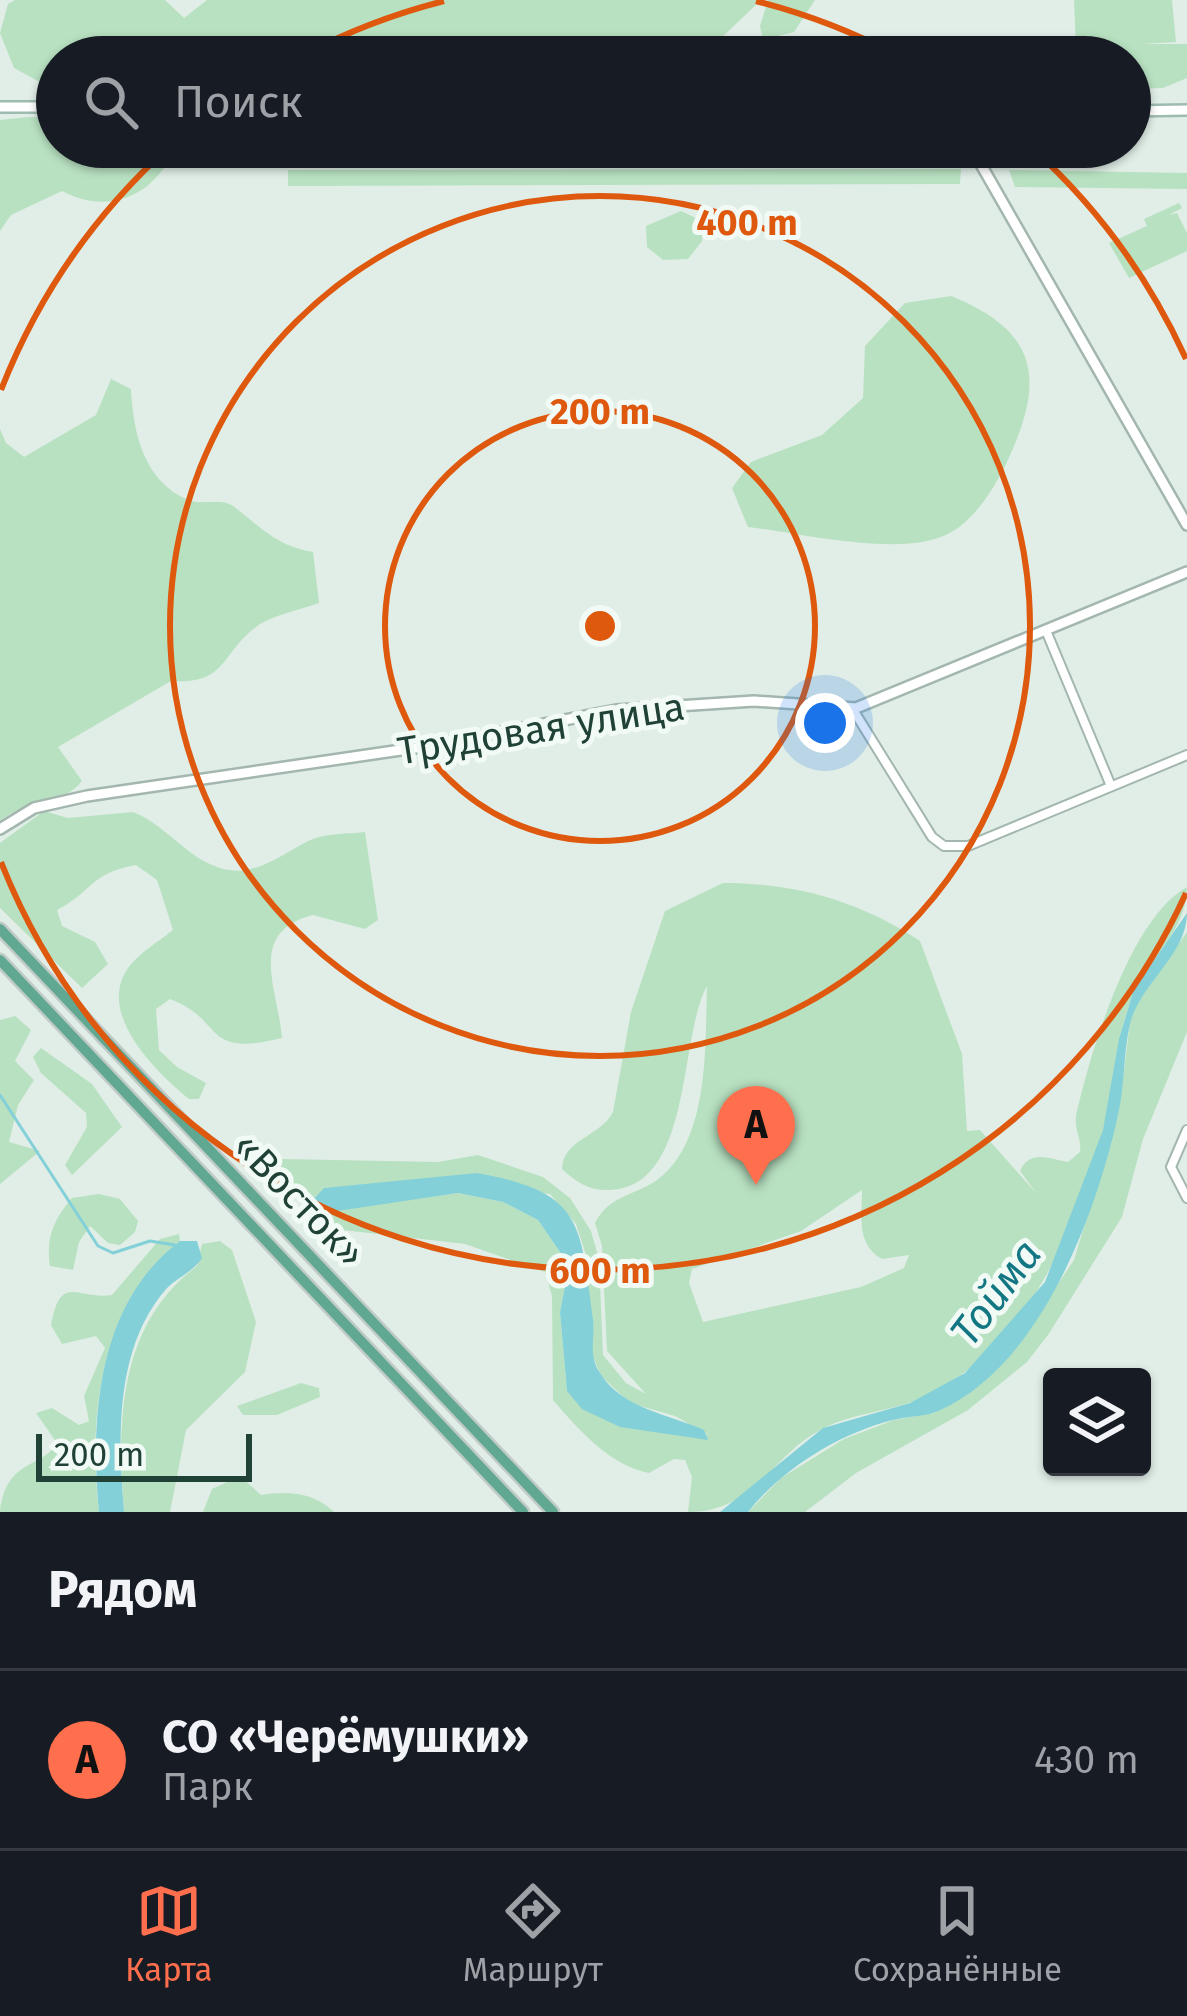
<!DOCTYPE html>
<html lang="ru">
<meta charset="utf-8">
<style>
body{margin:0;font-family:"Fira Sans",sans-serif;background:#242831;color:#f1f3f6}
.controls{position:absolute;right:36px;bottom:36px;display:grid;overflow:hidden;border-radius:12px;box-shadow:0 3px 9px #0004}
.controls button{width:108px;height:108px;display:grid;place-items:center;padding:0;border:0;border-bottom:3px solid #363941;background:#171b24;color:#f1f3f6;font:60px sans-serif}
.scale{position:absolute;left:36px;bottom:30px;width:216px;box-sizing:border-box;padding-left:12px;border:6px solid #1f4136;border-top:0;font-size:33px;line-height:42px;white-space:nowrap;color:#1f4136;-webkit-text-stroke:9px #f2faf6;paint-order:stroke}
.you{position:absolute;left:825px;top:723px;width:42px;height:42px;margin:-30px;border:9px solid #fff;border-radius:50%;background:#1a73e8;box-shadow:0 0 0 18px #1a73e833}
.badge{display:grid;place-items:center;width:78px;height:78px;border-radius:50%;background:#ff6f4e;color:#111;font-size:39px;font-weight:700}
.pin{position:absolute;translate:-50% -99px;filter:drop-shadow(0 3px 6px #0008)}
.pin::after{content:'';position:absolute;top:63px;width:42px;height:36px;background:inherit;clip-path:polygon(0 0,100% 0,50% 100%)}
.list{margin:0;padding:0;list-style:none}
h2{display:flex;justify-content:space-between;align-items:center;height:156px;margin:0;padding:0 48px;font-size:51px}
h2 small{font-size:39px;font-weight:400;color:#9ea1a6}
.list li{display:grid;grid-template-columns:78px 1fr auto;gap:36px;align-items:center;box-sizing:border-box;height:180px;padding:0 48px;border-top:3px solid #363941}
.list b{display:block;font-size:45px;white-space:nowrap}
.list p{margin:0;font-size:39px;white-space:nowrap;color:#9ea1a6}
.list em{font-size:39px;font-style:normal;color:#9ea1a6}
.icon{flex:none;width:66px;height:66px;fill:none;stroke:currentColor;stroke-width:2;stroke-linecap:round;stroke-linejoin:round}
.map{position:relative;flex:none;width:1187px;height:1512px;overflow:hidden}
.search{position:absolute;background:#171b24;box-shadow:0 3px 9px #0004;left:36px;right:36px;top:36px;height:132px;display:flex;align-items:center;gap:30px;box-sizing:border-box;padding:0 42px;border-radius:66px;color:#9ea1a6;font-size:45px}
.sheet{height:336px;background:#171b24}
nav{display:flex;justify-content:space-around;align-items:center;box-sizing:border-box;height:168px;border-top:3px solid #363941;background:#171b24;font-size:33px;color:#9ea1a6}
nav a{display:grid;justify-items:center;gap:6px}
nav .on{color:#ff6f4e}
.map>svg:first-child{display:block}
.green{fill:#b8e1c1;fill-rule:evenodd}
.water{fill:#83d0d9}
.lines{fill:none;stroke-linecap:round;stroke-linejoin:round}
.stream{stroke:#83d0d9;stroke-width:3}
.minor-casing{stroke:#a3b7ae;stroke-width:12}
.tertiary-casing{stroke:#a3b7ae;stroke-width:14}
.secondary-casing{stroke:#9ebbaf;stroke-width:14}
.primary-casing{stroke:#c0cac7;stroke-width:15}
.minor{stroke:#fff;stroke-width:8}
.tertiary{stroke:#fff;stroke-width:9}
.secondary{stroke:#fff;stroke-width:9}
.primary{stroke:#61a892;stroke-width:10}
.ring{fill:none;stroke:#de580e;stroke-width:6}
.labels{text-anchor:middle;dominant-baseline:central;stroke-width:10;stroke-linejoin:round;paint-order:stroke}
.street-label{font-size:39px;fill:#1f4136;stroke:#f2faf6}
.water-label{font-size:42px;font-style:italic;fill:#137783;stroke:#f2faf6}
.centre{fill:#de580e;stroke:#f2faf6;stroke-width:6}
.ring-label{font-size:36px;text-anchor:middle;font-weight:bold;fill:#de580e;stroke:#f2faf6;stroke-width:10;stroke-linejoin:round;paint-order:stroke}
</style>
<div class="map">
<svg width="1187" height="1512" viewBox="0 0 1187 1512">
<rect width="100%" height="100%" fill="#e1eee7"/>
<!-- green -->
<g class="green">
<path d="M15,0H165L184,18L207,0H761L717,42L680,53L57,57L53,98L51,88L14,68L0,33L8,4Z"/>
<path d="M768,0H815L794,32L763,40L760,26Z"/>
<path d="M1074,0H1172L1176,42L1141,44H1187V78L1163,88L1130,89V57H950L951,48L1076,46Z"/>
<path d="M932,48L933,57H717L728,51Z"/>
<path d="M28,117H57V147H176C154,196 110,216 62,191L11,215L0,231V120Z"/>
<path d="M961,169L960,184L288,186V170Z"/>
<path d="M1009,170L1187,173V189L1015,187Z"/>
<path d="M1179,203L1182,208L1169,215L1177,213L1187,233V251L1129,278L1109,243L1147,226L1144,219Z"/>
<path d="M681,211L702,221V241L688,259L663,260L647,247L646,226Z"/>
<path d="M951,296C1041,332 1045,382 1006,464C994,488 975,520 948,534C900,558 801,533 748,527L732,488L751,462L822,435L863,398L865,346L905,303Z"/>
<path d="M111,379L131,389C133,431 143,481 188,500C202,506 220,497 233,506C262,528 276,546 313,552L319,603C300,610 272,615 256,627C220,654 227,685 171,681L58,747L82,781C60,808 26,799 0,821V429L6,443L24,457L96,415Z"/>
<path d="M44,811L68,818L133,812C164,824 183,853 212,865C249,882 277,857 308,841C324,833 348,834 365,832L378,920L365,929L313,915C246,932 278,988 282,1038C200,1058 226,1020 170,999L156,1009L159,1050L177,1067L206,1083L199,1099H189C156,1072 96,1014 128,968C139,953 158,942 173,930L157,880L136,865C88,874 94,891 57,910L62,926L95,942L108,964L82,988L0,908V843Z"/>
<path d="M723,883C796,883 859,901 920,941L962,1054L967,1131L980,1130L1036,1193L1020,1171C1030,1149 1049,1159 1068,1162L1080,1152C1082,1139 1074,1129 1076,1116C1090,1053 1130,918 1187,887C1187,932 1144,963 1129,1006C1114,1047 1114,1090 1103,1131C1076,1232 1025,1348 926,1396C893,1412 854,1412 822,1429C771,1455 756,1512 688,1512L692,1477L685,1460L674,1459L649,1473C610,1466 577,1428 553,1400L552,1296L545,1272L465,1244L334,1229L277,1170L282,1159L438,1162L478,1155L543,1177L570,1198L591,1231L599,1259L603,1355L626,1383L646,1394L607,1351L602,1246L595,1223C610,1193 639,1196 662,1176C710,1135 705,1042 707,986C678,1039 693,1185 611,1190C590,1191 577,1183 562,1169C563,1139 600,1137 613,1112L631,1012L665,911ZM394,1183L550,1194L576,1224L586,1255L591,1352L601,1376L630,1403L675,1416L709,1435L567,1391L560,1312L567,1276L560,1252L538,1220L503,1202L458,1193L400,1201L324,1188ZM862,1190C862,1217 856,1244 882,1259L909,1255L904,1268L861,1287L703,1322L689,1283L692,1269L801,1231Z"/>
<path d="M1187,932V1032L1143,1139L1122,1217L1048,1335L1027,1362L968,1410L856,1473L805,1512H748L781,1478L844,1439L894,1420L934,1413L987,1376L1022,1337L1074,1260L1119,1110L1130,1022L1139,999Z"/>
<path d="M15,1016L31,1030L15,1061L34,1080L18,1105L9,1142L40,1151L0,1184V1020Z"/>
<path d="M41,1048L92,1084L122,1127L72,1175L65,1165L87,1127L86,1113L41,1073L33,1057Z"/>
<path d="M99,1194L120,1199L138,1221L135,1232L120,1245L108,1243L90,1226L79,1242L73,1270L50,1266C46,1237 53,1221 72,1198Z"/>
<path d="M179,1234L180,1241C99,1305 88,1418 99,1512H0C6,1458 42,1469 57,1443L36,1413L52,1408L79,1425L89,1421L84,1396L105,1348L96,1336L62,1344L51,1325C61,1272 76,1300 112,1295L160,1239Z"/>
<path d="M220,1241L232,1250L256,1322L245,1372L186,1430L170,1512H124C117,1422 118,1325 197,1266L202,1244Z"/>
<path d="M301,1383L319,1388L320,1397L277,1415H243L237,1406Z"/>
<path d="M240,1476L261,1495C288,1491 313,1492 334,1512H203L212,1489Z"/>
</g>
<!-- water -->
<g class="water">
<path d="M1187,913C1187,955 1140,983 1130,1024C1123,1054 1125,1086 1118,1115C1096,1215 1040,1367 938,1411C924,1417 908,1416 893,1420C840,1433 782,1469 748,1512H720L823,1428L910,1403L965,1373L1045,1282L1103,1130L1119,1039L1134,989Z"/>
<path d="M477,1173C584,1192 580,1223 593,1320C595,1340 588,1355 600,1373C622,1409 669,1414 704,1430L708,1440L620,1427L582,1409L567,1391L560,1312L567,1276L560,1252L538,1220L503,1202L458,1193L337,1211L316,1205L314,1199L324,1188Z"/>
<path d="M180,1241H197L202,1258C193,1272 178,1277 167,1288C114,1348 118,1439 124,1512H99C90,1419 97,1303 180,1241Z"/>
</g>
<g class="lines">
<!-- stream -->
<path class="stream" d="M0,1095L98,1246L113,1253L150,1241L175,1245"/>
<!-- minor casing -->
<g class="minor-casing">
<g id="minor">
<path d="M1047,633L1111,786"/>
<path d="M852,708L932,837L944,846H968L1187,755"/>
<path d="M1187,1130L1171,1167L1187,1198"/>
</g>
</g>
<!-- tertiary casing -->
<g class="tertiary-casing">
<g id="tertiary">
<path d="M971,147L1187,525"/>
<path d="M0,829L34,808L87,796L435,745L616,710L754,701L856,708L1187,572"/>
</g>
</g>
<!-- secondary casing -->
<g class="secondary-casing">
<g id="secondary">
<path d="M0,107H57"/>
<path d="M1130,111L1187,110"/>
</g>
</g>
<!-- primary casing -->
<g class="primary-casing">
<g id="primary">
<path d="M0,929L553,1512"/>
<path d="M0,960L523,1512"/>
</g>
</g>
<!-- minor -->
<use href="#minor" class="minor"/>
<!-- tertiary -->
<use href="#tertiary" class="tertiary"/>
<!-- secondary -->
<use href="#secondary" class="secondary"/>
<!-- primary -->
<use href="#primary" class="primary"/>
</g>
<!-- distance rings -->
<g class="ring">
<circle cx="600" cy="626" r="215"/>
<circle cx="600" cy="626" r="430"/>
<path d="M1186 893A644 644 0 0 1 1 862M1 390A644 644 0 0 1 169 147M303 55A644 644 0 0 1 444 1M756 1A644 644 0 0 1 897 55M1031 147A644 644 0 0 1 1186 359"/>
</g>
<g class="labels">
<!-- street labels -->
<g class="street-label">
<text transform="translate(541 729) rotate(-9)">Трудовая улица</text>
<text transform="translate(299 1200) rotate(46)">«Восток»</text>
</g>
<!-- water labels -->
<g class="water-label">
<text transform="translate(996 1293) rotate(-53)">Тойма</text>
</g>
</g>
<circle cx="600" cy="626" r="18" class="centre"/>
<g class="ring-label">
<text x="747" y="235">400 m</text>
<text x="600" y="424">200 m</text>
<text x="600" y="1283">600 m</text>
</g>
</svg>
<div class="controls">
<button><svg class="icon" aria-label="layers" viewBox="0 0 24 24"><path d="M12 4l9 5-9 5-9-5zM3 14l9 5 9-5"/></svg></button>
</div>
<div class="scale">200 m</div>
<div class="you"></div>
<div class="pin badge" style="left:756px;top:1185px">A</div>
<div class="search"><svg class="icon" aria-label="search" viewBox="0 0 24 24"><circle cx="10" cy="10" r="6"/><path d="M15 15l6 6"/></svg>Поиск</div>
</div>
<section class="sheet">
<h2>Рядом<small></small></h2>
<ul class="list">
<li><span class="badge">A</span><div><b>СО «Черёмушки»</b><p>Парк</p></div><em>430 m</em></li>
</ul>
</section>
<nav>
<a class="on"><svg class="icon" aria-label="map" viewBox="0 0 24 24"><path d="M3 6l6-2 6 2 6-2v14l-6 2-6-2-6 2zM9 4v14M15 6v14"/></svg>Карта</a>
<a><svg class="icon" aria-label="directions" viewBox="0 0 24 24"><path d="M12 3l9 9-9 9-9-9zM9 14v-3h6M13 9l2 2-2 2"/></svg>Маршрут</a>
<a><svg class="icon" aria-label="saved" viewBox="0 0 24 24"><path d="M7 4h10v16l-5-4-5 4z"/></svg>Сохранённые</a>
</nav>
